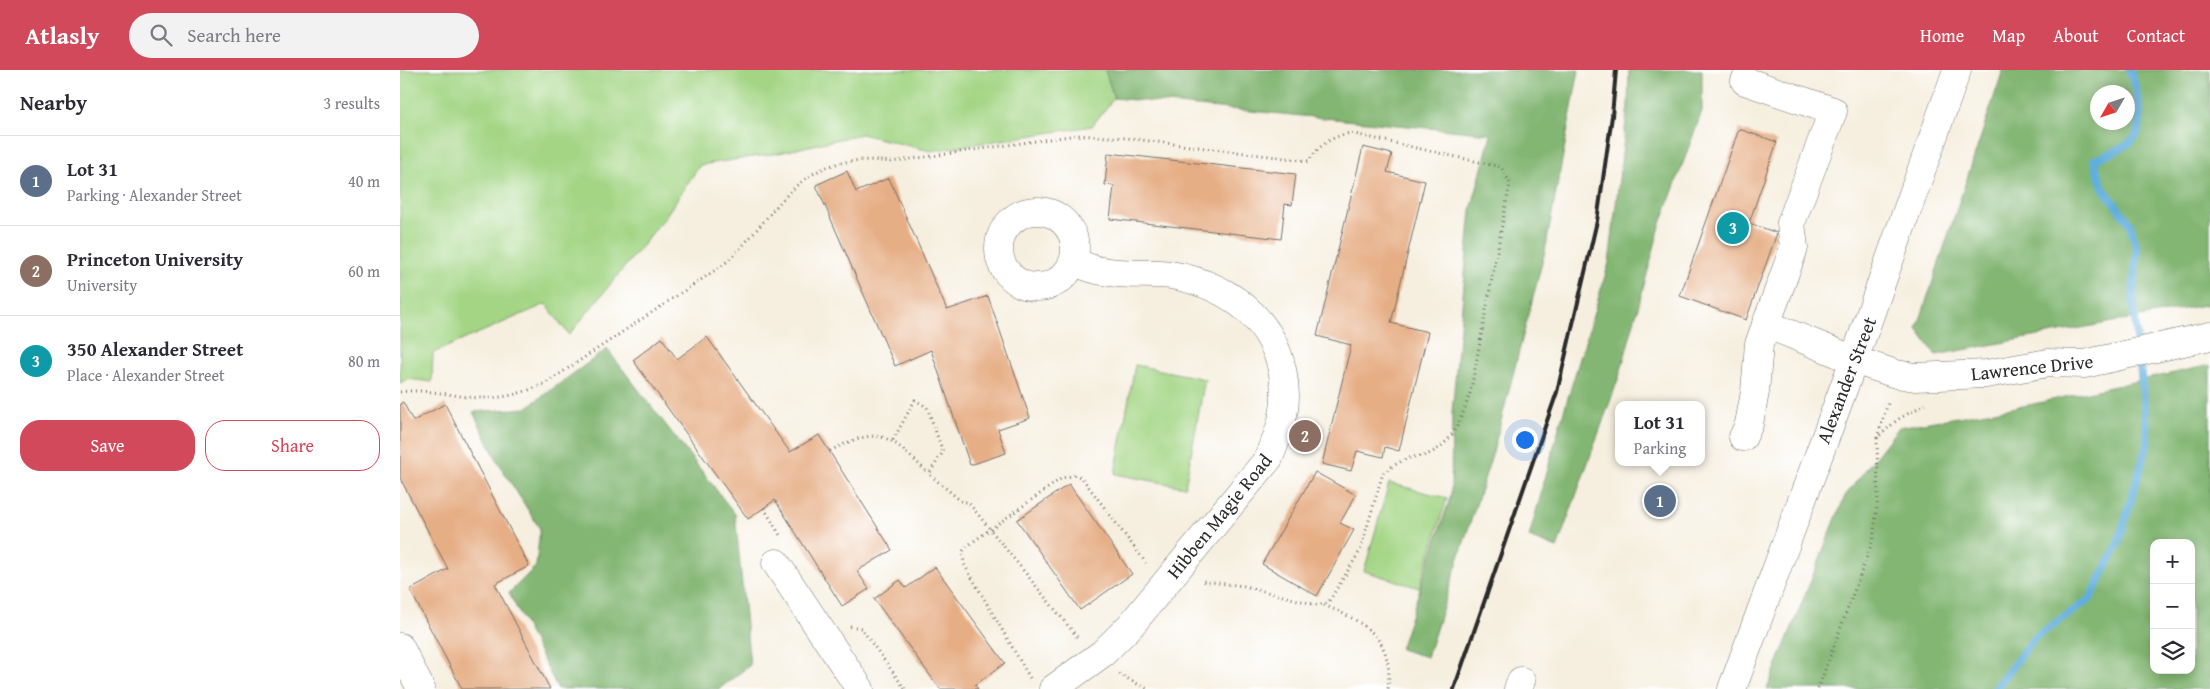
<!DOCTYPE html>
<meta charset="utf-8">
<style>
body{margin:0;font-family:"Gentium Book Plus",serif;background:#f2f2f3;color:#2b2b33}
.controls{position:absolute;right:15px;bottom:15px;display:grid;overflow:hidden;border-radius:10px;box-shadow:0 2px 12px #0003}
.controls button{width:45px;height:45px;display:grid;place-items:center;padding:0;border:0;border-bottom:1px solid #e1e1e2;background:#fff;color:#2b2b33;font:25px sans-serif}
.compass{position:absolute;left:1690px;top:15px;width:45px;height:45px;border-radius:50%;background:#fff;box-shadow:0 2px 12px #0003;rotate:231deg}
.you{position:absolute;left:1124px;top:369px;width:18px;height:18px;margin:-12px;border:4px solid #fff;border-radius:50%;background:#1a73e8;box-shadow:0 0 0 8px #1a73e833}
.badge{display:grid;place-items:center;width:32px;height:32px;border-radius:50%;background:#d1495b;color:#fff;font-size:16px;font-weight:700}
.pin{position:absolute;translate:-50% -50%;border:2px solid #fff;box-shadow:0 1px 5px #0006}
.popup{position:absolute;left:1215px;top:331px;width:90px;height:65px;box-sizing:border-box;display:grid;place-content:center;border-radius:10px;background:#fff;filter:drop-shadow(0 1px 4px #0005);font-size:16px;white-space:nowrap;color:#7c7c81}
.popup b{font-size:19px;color:#2b2b33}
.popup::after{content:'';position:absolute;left:50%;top:100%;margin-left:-10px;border:10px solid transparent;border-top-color:#fff}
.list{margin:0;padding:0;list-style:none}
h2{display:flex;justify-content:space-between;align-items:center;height:65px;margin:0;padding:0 20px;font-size:21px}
h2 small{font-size:16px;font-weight:400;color:#7c7c81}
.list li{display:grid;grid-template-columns:32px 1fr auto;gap:15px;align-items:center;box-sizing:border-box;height:90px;padding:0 20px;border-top:1px solid #e1e1e2}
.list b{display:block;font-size:19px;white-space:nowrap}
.list p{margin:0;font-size:16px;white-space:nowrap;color:#7c7c81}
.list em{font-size:16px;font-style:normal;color:#7c7c81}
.actions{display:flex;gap:10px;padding:15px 20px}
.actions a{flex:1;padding:11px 0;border:1px solid #d1495b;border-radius:20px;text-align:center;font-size:18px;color:#d1495b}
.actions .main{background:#d1495b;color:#fff}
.icon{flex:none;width:28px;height:28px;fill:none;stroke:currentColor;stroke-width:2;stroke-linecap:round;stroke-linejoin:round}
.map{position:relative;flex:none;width:1810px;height:619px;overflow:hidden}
header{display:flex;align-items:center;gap:30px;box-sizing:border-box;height:70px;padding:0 25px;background:#d1495b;color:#fff}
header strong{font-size:24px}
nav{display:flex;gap:28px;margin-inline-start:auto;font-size:18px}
.search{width:350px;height:45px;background:#f2f2f3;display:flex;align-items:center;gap:12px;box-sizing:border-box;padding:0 18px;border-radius:28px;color:#7c7c81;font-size:19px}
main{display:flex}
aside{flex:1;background:#fff}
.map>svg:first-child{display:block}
.green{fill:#a3d584;stroke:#678058}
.forest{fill:#82b672;stroke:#56704e;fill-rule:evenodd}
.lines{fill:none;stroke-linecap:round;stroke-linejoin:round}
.stream{stroke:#61aedb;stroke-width:8}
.building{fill:#e6ae85}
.minor-casing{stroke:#72706a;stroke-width:29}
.major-casing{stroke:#72706a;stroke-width:29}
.path{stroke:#72706a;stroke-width:3;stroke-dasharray:1 4;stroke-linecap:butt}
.minor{stroke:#fff;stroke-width:28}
.major{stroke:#fff;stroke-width:28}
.rail{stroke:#2b2b2b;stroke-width:4}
.labels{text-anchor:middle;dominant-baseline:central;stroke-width:4;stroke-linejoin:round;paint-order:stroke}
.street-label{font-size:19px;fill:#2b2b2b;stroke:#fff}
</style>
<header>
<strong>Atlasly</strong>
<div class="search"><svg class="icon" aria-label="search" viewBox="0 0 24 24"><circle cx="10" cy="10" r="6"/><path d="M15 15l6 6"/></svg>Search here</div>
<nav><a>Home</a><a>Map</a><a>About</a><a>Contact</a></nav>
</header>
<main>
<aside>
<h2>Nearby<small>3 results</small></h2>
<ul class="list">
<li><span class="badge" style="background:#5c6f8a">1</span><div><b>Lot 31</b><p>Parking · Alexander Street</p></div><em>40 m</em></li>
<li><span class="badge" style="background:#8d6e63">2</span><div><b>Princeton University</b><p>University</p></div><em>60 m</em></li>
<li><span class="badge" style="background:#0f9aa8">3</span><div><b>350 Alexander Street</b><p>Place · Alexander Street</p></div><em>80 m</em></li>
</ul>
<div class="actions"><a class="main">Save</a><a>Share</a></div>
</aside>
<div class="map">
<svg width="1810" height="619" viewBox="0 0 1810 619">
<rect width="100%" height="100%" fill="#fff"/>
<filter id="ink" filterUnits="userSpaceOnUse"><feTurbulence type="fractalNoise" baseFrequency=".02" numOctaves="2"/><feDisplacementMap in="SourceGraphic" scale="10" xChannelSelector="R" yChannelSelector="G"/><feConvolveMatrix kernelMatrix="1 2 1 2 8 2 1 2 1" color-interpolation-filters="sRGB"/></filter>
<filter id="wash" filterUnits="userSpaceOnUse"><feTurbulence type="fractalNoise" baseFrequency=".0096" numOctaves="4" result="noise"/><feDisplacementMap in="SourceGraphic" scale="20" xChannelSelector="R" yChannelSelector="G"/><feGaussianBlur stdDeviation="1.12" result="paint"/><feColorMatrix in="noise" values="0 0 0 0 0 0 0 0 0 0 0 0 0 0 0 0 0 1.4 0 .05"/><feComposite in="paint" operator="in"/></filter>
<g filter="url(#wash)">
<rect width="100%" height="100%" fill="#f6efdf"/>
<!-- green -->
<g class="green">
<path d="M0,0H705L714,28L692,56L530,81L461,64L379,83L300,95L263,150L169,265L146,234L33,283L32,312L8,309L0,313Z"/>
<path d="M735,295L805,309L785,417L715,404Z"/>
<path d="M989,413L1047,428L1019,518L964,501Z"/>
</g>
<!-- forest -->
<g class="forest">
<path d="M705,0H1179L1145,181L1093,382L1027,587L1000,579L1051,425L1052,342L1071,140L1091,64L714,28Z"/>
<path d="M1229,0H1302V41L1260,156L1220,304L1157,478L1129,467L1160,354L1209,193L1228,35Z"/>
<path d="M1603,0H1810V234L1536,285L1517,259ZM1728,22V52H1698V22Z"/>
<path d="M207,279L335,444L350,595L319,619H158L109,523L136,496L140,459L99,394L73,342L126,338Z"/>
<path d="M1810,295V619H1367L1445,426L1499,357L1629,335ZM1754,473H1791V600H1754Z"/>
</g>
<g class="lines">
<!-- stream -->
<path class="stream" d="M1595,619L1634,568L1690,529L1718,474L1748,372L1733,230L1737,180L1730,154L1703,118L1694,90C1728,75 1747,72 1738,30C1736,19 1734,9 1729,0"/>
</g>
<g id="blocks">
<!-- building -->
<g class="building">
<path d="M1339,59L1377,72L1349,153L1377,163L1346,250L1280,226Z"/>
<path d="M963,77L992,84L987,102L1025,111L991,253L1028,262L999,381L985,377L983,387L957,381L951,401L922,394L951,275L917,266Z"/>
<path d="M708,83L896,104L892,135L885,134L881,169L710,149L714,116L705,115Z"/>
<path d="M447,101L456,122L489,108L547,240L588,226L630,348L598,359L606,383L570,395L531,280L495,296L416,115Z"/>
<path d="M307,267L390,382L419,365L492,480L457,501L469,519L442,536L375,430L348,449L233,290L262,268L277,289Z"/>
<path d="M3,332L13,351L45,334L129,496L95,514L150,619H62L10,520L48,499L0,408V334Z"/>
<path d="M915,402L956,425L940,453L954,460L917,526L862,494Z"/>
<path d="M669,414L732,504L680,540L617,450Z"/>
<path d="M535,497L605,593L575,615L578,619H540L474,529L500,510L506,518Z"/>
</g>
</g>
</g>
<g filter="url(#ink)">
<use href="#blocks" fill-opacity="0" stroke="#72706a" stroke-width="1"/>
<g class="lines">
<!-- minor casing -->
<g class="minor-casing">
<g id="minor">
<circle cx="637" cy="179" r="38"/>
<path d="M1366,254L1454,290L1496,304L1515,307L1586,304L1648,293L1684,294L1810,266"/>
<path d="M1343,367L1349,354L1355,322L1359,274L1394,178L1391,153L1433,41L1345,11"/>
<path d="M376,493L460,619"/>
<path d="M0,577L21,619"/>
<path d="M653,619L703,583L730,556L869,388C877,368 885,348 885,326C884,257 835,216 771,205C749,202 725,206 703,201C693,200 683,195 674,192"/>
<path d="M1118,619L1121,611"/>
</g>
</g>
<!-- major casing -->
<g class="major-casing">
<path id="major" d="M1332,619L1454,290L1557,0"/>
</g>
<!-- path -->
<g class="path">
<path d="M0,322C28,318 54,327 81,328C104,329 126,322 146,313L323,195C384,140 396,79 491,92L677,65L726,68L909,91C919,75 931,67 950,63L1101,97L1110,113L1071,320C1062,347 1054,374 1026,385C1020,387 1013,386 1007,389C998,392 990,398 983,403L960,481L928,533L917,535L844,516L802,511"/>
<path d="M1477,368L1489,330"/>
<path d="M493,370L515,330L527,337L543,382L529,404L562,432H568L678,568"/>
<path d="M430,381C483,353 490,367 529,404"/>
<path d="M364,438L381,467"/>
<path d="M924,535C966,553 994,568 988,619"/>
<path d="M450,556L461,558L505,619"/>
<path d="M719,604L747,619"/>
<path d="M630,608L564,494L563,481L567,476L662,408L676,405L682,408L746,493"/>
<path d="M1418,619L1473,470L1478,427L1477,368L1497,350L1525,334"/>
</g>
<!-- minor -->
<use href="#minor" class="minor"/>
<!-- major -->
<use href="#major" class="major"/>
<!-- rail -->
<path class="rail" d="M1054,619L1157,322L1197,151L1212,46L1216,0"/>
</g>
</g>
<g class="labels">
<!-- street labels -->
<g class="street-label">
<text transform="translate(1632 297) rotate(-6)">Lawrence Drive</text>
<text transform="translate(1446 310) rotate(-69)">Alexander Street</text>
<text transform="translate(819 446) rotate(-51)">Hibben Magie Road</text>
</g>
</g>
</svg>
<div class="controls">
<button>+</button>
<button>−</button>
<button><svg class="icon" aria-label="layers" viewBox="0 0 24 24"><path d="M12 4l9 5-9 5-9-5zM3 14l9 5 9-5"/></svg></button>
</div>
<svg class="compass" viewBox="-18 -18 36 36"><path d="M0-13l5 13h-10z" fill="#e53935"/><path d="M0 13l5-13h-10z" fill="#7c7c81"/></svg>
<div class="you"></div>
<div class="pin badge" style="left:1260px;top:431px;background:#5c6f8a">1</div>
<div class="popup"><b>Lot 31</b>Parking</div>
<div class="pin badge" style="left:905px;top:366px;background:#8d6e63">2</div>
<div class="pin badge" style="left:1333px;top:158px;background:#0f9aa8">3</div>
</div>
</main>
